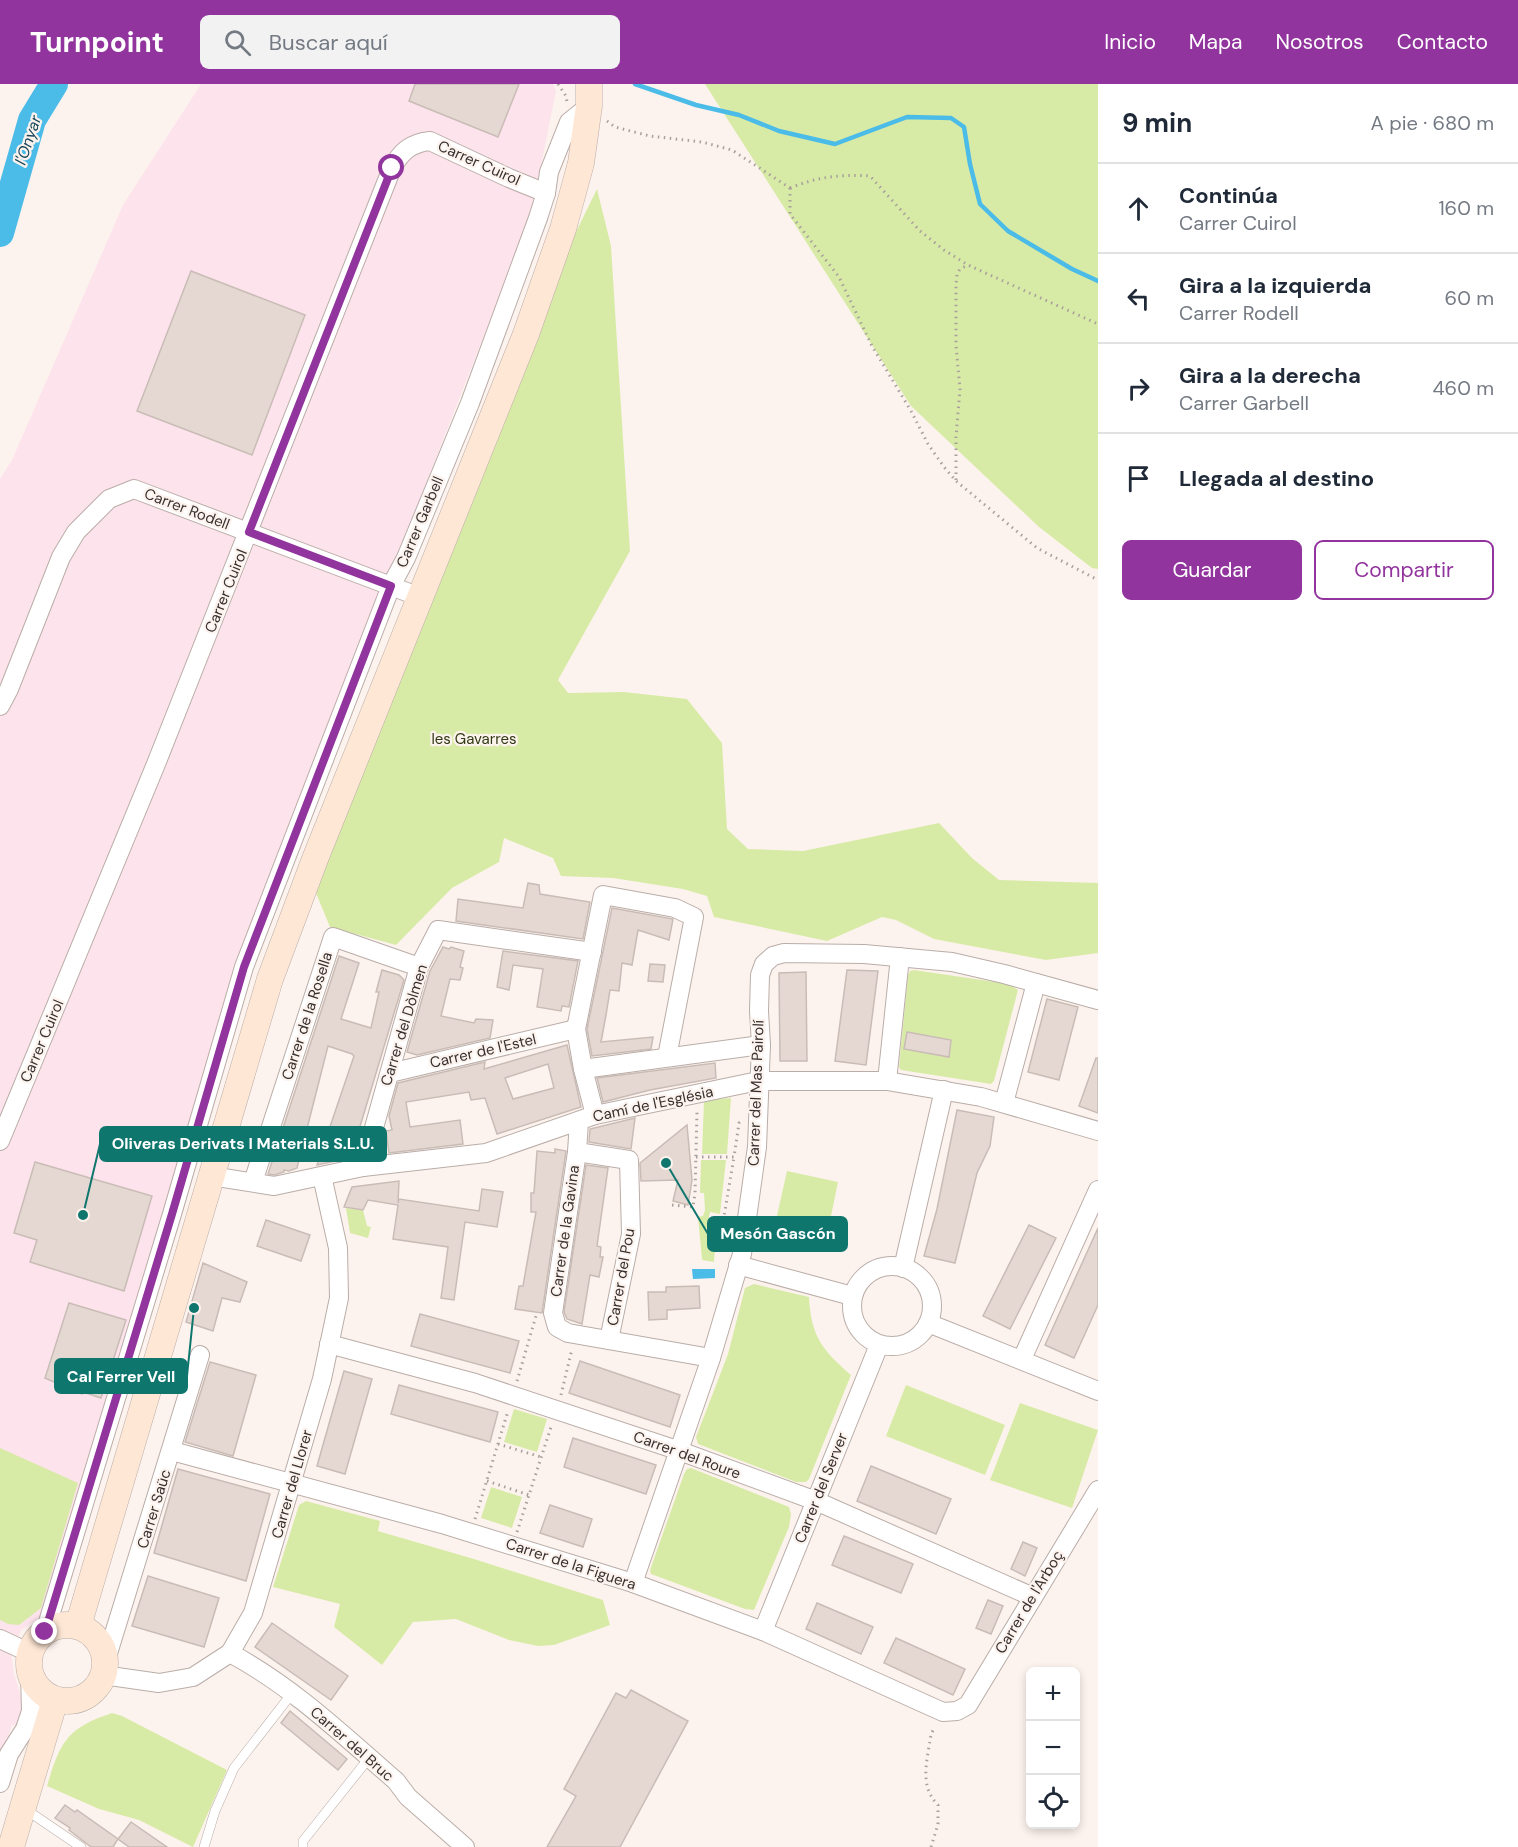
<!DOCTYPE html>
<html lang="es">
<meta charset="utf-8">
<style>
body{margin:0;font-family:"DM Sans",sans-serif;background:#f2f2f3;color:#1f2937}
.controls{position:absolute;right:18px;bottom:18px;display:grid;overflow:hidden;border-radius:9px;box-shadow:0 3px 9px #0003}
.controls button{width:54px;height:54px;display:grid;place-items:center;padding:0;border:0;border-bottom:2px solid #e0e1e3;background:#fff;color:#1f2937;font:30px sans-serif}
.stop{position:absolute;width:18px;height:18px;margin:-14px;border:4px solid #92349d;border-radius:50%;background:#fff}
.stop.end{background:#92349d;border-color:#fff;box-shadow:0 2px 6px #0008}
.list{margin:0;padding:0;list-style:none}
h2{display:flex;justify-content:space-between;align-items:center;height:78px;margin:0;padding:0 24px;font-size:26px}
h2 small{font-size:20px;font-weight:400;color:#747a83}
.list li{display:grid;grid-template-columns:39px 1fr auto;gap:18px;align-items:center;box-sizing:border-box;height:90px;padding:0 24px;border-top:2px solid #e0e1e3}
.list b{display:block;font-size:22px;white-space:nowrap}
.list p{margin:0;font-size:20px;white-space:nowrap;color:#747a83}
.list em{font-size:20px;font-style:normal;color:#747a83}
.actions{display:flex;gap:12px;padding:18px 24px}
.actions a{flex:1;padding:14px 0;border:2px solid #92349d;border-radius:9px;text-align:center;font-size:21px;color:#92349d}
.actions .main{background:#92349d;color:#fff}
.icon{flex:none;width:33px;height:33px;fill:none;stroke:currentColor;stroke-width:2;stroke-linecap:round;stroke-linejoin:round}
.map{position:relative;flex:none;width:1098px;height:1763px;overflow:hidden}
header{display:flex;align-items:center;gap:36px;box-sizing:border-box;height:84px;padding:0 30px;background:#92349d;color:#fff}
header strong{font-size:28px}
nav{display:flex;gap:33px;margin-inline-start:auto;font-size:21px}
.search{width:420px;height:54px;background:#f2f2f3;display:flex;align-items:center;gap:15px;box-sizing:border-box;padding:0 21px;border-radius:9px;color:#747a83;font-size:22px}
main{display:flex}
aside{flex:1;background:#fff}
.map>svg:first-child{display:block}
.industrial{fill:#fde3ec}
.green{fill:#d8eba6}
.water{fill:#4bbbe8}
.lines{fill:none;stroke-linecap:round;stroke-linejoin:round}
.stream{stroke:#4bbbe8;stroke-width:4.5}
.river{stroke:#4bbbe8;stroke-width:28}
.building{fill:#e5d8d2;stroke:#c9bcb6;stroke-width:1.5;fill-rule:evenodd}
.lane-casing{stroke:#baada8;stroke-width:10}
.street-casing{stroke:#baada8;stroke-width:20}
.secondary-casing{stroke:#baada8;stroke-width:27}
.path{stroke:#a8a09c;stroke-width:3;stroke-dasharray:1.5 4.5;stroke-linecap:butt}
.lane{stroke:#fff;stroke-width:9}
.street{stroke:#fff;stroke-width:18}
.secondary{stroke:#fee7d5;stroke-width:26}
.route{stroke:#92349d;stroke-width:8}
.labels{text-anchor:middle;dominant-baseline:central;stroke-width:4.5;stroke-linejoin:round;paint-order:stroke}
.street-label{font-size:15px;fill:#36312f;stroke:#fdf3ee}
.park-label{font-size:15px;fill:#313a14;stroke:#fdf3ee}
.water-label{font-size:16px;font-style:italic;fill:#19485b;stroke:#fdf3ee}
.leader{fill:none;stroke:#0f766e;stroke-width:2}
.callout-dot{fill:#0f766e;stroke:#fdf3ee;stroke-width:2}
.callout{fill:#0f766e;stroke:#0f766e;stroke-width:2}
.callout-label{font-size:16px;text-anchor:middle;font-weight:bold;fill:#fff}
</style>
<header>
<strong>Turnpoint</strong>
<div class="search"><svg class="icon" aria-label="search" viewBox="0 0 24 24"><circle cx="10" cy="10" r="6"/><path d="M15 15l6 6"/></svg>Buscar aquí</div>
<nav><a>Inicio</a><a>Mapa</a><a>Nosotros</a><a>Contacto</a></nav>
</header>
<main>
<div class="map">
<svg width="1098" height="1763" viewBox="0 0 1098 1763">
<rect width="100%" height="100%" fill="#fdf3ee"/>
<!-- industrial -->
<path class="industrial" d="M201,0H553L556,7L531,131L238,881L45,1530L21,1546L11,1569L14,1590L25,1625L19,1642L12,1641L0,1681V395L12,376L123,121Z"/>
<!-- green -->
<g class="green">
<path d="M705,0H1098V485L1092,484L1039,443L911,322Z"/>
<path d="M597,105L611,162L630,467L558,596L568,609L624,608L687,615L722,659L727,745L748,765L803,767L939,739L972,774L999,796L1098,799V869L1046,876L934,855L896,836L882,833L827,857L714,833L707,812L683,805L613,794L561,792L553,774L504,754L499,778L452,804L396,861L330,843L309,792L526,250Z"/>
<path d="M914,886L1009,900L1018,906L994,997L991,1000L901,986L899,983L908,891L910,887Z"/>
<path d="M731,1014L727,1070H702L704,1016Z"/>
<path d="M701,1076H726L720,1130L710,1128L706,1147L716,1149L714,1178L702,1176L698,1133L703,1132L705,1126L704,1109H700Z"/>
<path d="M787,1087L838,1098L824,1166L772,1154Z"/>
<path d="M346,1124L363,1126L367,1142L371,1143L368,1154L350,1149Z"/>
<path d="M754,1200L809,1213C811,1252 822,1266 851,1291L809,1395L806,1398H796L698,1360L696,1353L728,1270L745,1204Z"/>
<path d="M906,1301L1005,1341L985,1391L886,1352Z"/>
<path d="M1020,1319L1098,1346L1072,1424L990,1396Z"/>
<path d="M514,1325L547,1335L537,1368L504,1358Z"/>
<path d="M0,1364L78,1399L41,1524L19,1541L8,1540L0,1536Z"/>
<path d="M691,1384L789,1423L791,1430L789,1443L754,1526L745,1525L651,1490L650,1486L684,1390L687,1385Z"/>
<path d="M491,1403L522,1413L512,1444L481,1434Z"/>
<path d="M306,1417L380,1437L378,1447L474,1475L603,1516L610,1541L554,1561L538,1562L509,1556L456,1535L413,1538L382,1581L334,1543L340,1520L273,1503L299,1421Z"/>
<path d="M112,1629L122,1632L227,1686L193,1763L139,1736L99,1725L47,1702C60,1658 67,1644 112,1629Z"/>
</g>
<!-- water -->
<path class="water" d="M692,1185H715V1194L693,1195Z"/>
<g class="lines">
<!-- stream -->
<path class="stream" d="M635,0L696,21L739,31L779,47L835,60L907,33L951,34L964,43L970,80L980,120L1008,147L1072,185L1098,197"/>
<!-- river -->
<path class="river" d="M0,149L32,36L54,0"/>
</g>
<!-- building -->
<g class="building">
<path d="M415,0H519L498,53L409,17Z"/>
<path d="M191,187L305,231L252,371L137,327Z"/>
<path d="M528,799L539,801L540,810L590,818L583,855L456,837L458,815L523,824Z"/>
<path d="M612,824L673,835L669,856L638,846L632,881L622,879L619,907L610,906L606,931L601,958L653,953L651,965L592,972L587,945Z"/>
<path d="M443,863L449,865L451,863L464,867L460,883L463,884L460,896L450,895L441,932L474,939L476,935L493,936L490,954L417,971L407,968L430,887Z"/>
<path d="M503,867L578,877L569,923L562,922L561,927L537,923L543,885L513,881L509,906L497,903Z"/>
<path d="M339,872L359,879L341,935L371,944L379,908H376L382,886L399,891L404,896L352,1069L345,1075L317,1081L354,972L352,970L328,962L297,1084L289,1087L284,1086V1088L274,1091L268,1090Z"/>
<path d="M650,880L665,881L663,898L648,897Z"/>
<path d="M847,886L878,887L866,981L835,977Z"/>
<path d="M806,888L807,977H780L779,889Z"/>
<path d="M1047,915L1078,923L1059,996L1028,988Z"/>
<path d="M907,948L951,956L949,973L904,965Z"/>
<path d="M567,961L581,1023L497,1050L485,1014L471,1016L469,1008L406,1018L410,1043L460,1036L463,1060L389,1069L386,1047L392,1046L389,1032L398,999L485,978L484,985ZM548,980L554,1004L513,1015L505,994Z"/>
<path d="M1096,974H1098V1029L1079,1022Z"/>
<path d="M715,979L716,994L650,1006L603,1018L597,994Z"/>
<path d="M957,1026L994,1033L990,1062L977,1089L955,1179L924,1172L937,1125Z"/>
<path d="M635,1034L631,1065L589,1058L590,1045Z"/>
<path d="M687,1041L692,1096L688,1121L673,1117L678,1096L641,1097L640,1079Z"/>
<path d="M555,1065L566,1067L542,1229L515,1225L519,1202H523L536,1128H531V1109H534L537,1067L555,1069Z"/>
<path d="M35,1078L152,1112L124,1207L30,1178L37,1156L14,1149Z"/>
<path d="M586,1081L608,1084L597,1162L601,1163L600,1173H603L599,1193L590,1191L582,1240L567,1235L564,1228Z"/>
<path d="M399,1097L398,1119L399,1115L479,1127L482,1105L503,1108L497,1143L465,1138L454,1216L441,1214L448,1163L393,1155L398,1121L368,1116L363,1126L344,1123L352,1103Z"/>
<path d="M266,1136L310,1151L301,1177L257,1162Z"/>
<path d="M1029,1141L1056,1154L1010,1245L983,1232Z"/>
<path d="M1098,1144V1221L1074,1274L1045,1261Z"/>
<path d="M203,1179L247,1198L240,1218L222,1214L213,1247L186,1238Z"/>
<path d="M699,1202L700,1224L667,1226V1235L649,1236L648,1208H666V1203Z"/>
<path d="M69,1219L126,1236L101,1314L83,1308L82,1310L45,1294Z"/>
<path d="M420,1230L519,1257L510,1289L411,1262Z"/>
<path d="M580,1277L680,1311L670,1343L569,1309Z"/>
<path d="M210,1278L256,1291L233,1372L185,1358Z"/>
<path d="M344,1287L372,1295L345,1390L317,1382Z"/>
<path d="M399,1301L498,1328L490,1358L391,1330Z"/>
<path d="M573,1354L656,1381L646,1410L564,1383Z"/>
<path d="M871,1382L951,1415L936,1450L857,1417Z"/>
<path d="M178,1385L270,1410L246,1497L154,1469Z"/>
<path d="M550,1421L592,1435L583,1463L540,1449Z"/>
<path d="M844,1452L913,1480L901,1509L832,1481Z"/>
<path d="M1023,1458L1037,1464L1025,1492L1011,1485Z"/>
<path d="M148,1492L219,1514L204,1563L132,1542Z"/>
<path d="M988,1516L1003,1522L991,1550L976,1544Z"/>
<path d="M817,1519L873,1543L861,1570L806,1545Z"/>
<path d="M272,1539L348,1592L331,1616L255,1563Z"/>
<path d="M896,1554L965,1585L953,1611L884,1579Z"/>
<path d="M631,1606L688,1637L620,1763H547L576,1712L564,1705L616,1609L626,1614Z"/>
<path d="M290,1627L347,1675L338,1686L281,1639Z"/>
<path d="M65,1721L75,1728L77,1726L118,1755L113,1763H91L69,1746L70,1744L55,1734Z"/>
<path d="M131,1738L167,1763H129L118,1755Z"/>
</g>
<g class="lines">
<!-- lane casing -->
<g class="lane-casing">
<g id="lane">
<path d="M25,1725L81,1763"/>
<path d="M204,1763L215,1727L234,1684L293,1608"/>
<path d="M303,1763V1757L369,1674"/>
</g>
</g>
<!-- street casing -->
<g class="street-casing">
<g id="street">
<path d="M0,622L9,605L61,473L76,448L109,415L134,405L420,513"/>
<path d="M583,985L761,961"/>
<path d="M390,989L576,945"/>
<path d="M887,997L900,873"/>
<path d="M1004,1019L1036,899"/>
<path d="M595,1031L583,985L576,945L603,811L675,824L694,833L667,973"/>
<path d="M579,1037L577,1068L553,1229L557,1243L568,1249L711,1274"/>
<path d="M0,1057L156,680L392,84C401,68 410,59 430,57L509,94L546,109"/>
<path d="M577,1068L629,1076L631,1150L609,1256"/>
<path d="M363,1083L419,883L438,846L592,868"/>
<path d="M211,1092L274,1102L363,1083L486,1069L595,1031L758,997H887L981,1013L1098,1047"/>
<path d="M253,1098L333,853L419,883"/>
<path d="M738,1181L852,1212"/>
<circle cx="892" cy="1222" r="40"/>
<path d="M903,1184L944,1006"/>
<path d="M928,1239L1098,1307"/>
<path d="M329,1260L475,1299L677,1366L816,1417L1033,1513"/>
<path d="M1022,1275L1098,1106"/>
<path d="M172,1367L442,1440L633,1499L763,1547L943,1628L957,1627L968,1621L1098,1406"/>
<path d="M633,1499L711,1274L742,1170L757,1063L761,961L759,927L760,891L764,880L773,872L784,869L864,870L952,878L1004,890L1098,916"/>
<path d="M763,1547L879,1261"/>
<path d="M45,1548L172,1130L244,883L391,502L406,474L470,319L538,134L546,109L549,88L569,38L589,22"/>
<path d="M0,1555L30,1569"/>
<path d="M230,1569C293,1603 342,1650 396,1697L408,1713L465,1763"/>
<path d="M105,1579L200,1271"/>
<path d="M103,1591L159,1599L193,1593L230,1569L253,1529L322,1295L339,1214L338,1164L322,1092"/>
<path d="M0,1699L9,1670L25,1645L31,1627L30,1589"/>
</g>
</g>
<!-- secondary casing -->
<g class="secondary-casing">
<g id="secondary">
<circle cx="67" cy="1579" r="38"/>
<path d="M78,1542L270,895L315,775L526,250L563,145L581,79L589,22V0"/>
<path d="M11,1763L55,1616"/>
</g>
</g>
<!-- path -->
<g class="path">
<path d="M558,0L566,12L567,18"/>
<path d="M607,37L615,43L650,52L702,58L732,66L790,104"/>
<path d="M790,104V130L839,193L872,262L911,327L928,360L944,383L956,397L1037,464L1098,496"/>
<path d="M790,104C817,93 841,90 870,92L920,147L944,166L968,181L1098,240"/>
<path d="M956,396V353L960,305L956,261V201L957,190L960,185L968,181"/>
<path d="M696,1073H734L739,1039L742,1037"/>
<path d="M672,1121L693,1123L695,1109L697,1027"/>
<path d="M726,1164L720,1156L734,1073"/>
<path d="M517,1297L536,1232"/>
<path d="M561,1311L572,1265"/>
<path d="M498,1360L541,1373"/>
<path d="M487,1397L529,1411"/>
<path d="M475,1435L508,1327"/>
<path d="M517,1448L552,1340"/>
<path d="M931,1763L938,1740V1721C918,1701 928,1674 931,1650L935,1643"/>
</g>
<!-- lane -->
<use href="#lane" class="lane"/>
<!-- street -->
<use href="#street" class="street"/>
<!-- secondary -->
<use href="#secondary" class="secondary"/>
</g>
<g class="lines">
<!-- route -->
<path class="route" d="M45,1548L172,1130L244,883L391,502L249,448L392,84"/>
</g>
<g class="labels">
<!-- street labels -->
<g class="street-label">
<text transform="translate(479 79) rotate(24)">Carrer Cuirol</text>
<text transform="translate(187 425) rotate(21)">Carrer Rodell</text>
<text transform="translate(420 438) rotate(-67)">Carrer Garbell</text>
<text transform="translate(226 507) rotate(-68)">Carrer Cuirol</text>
<text transform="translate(307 932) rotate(-72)">Carrer de la Rosella</text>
<text transform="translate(404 941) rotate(-73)">Carrer del Dòlmen</text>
<text transform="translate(42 957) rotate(-67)">Carrer Cuirol</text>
<text transform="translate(483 967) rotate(-13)">Carrer de l'Estel</text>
<text transform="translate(756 1009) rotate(-88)">Carrer del Mas Pairolí</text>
<text transform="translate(653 1020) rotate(-12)">Camí de l'Església</text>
<text transform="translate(565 1147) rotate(-82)">Carrer de la Gavina</text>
<text transform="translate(621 1193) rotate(-80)">Carrer del Pou</text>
<text transform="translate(687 1371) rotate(20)">Carrer del Roure</text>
<text transform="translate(292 1400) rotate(-74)">Carrer del Llorer</text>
<text transform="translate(821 1404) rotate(-68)">Carrer del Server</text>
<text transform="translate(154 1425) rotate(-73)">Carrer Saüc</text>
<text transform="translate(571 1480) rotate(18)">Carrer de la Figuera</text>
<text transform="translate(1029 1518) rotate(-59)">Carrer de l'Arboç</text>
<text transform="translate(352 1660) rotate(41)">Carrer del Bruc</text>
</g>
<!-- park labels -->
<g class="park-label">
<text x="474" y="655">les Gavarres</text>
</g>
<!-- water labels -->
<g class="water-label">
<text transform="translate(28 56) rotate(-71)">l'Onyar</text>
</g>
</g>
<!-- callouts -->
<path class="leader" d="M83 1131L100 1060M666 1079L708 1150M194 1224L187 1292"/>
<g class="callout-dot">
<circle cx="83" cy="1131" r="6"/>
<circle cx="666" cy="1079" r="6"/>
<circle cx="194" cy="1224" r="6"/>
</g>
<g class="callout">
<rect x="100" y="1043" width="286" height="34" rx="6"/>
<rect x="708" y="1133" width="139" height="34" rx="6"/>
<rect x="55" y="1275" width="132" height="34" rx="6"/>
</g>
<g class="callout-label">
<text x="243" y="1065">Oliveras Derivats I Materials S.L.U.</text>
<text x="778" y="1155">Mesón Gascón</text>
<text x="121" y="1298">Cal Ferrer Vell</text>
</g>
</svg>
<div class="controls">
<button>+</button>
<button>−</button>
<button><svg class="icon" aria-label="locate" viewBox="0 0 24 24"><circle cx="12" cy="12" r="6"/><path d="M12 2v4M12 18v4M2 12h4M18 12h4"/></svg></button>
</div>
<div class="stop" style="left:392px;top:84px"></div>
<div class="stop end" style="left:45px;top:1548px"></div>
</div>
<aside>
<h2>9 min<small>A pie · 680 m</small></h2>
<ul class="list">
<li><svg class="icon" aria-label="ahead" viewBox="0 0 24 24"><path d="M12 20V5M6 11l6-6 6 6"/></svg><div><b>Continúa</b><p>Carrer Cuirol</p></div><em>160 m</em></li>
<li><svg class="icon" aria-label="left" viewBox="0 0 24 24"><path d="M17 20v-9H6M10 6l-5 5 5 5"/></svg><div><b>Gira a la izquierda</b><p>Carrer Rodell</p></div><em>60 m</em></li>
<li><svg class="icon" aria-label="right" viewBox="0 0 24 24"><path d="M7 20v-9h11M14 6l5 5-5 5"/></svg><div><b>Gira a la derecha</b><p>Carrer Garbell</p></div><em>460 m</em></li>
<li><svg class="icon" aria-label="arrive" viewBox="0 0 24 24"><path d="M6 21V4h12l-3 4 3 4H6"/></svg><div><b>Llegada al destino</b></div></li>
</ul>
<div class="actions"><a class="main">Guardar</a><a>Compartir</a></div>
</aside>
</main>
